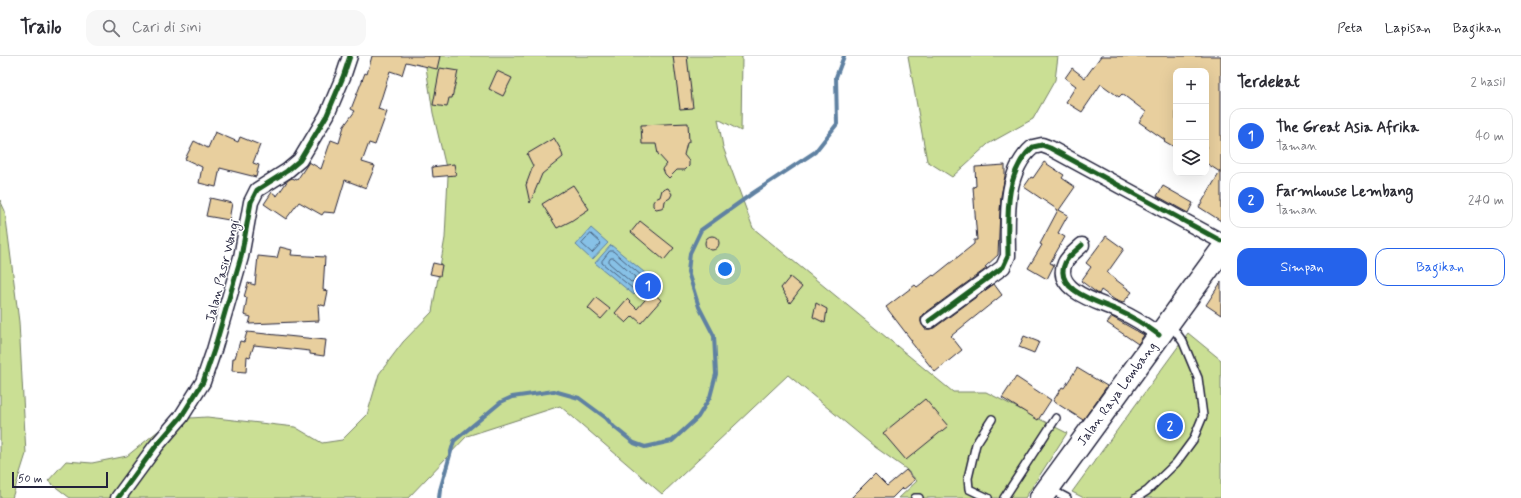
<!DOCTYPE html>
<html lang="id">
<meta charset="utf-8">
<style>
body{margin:0;font-family:Mynerve,sans-serif;background:#f7f7f7;color:#2b2b33}
.controls{position:absolute;right:12px;top:12px;display:grid;overflow:hidden;border-radius:8px;box-shadow:0 4px 16px #0002}
.controls button{width:36px;height:36px;display:grid;place-items:center;padding:0;border:0;border-bottom:1px solid #e1e1e2;background:#fff;color:#2b2b33;font:20px sans-serif}
.scale{position:absolute;left:12px;bottom:10px;width:96px;box-sizing:border-box;padding-left:4px;border:2px solid #22223b;border-top:0;font-size:11px;line-height:14px;white-space:nowrap;color:#22223b;-webkit-text-stroke:3px #fff;paint-order:stroke}
.you{position:absolute;left:725px;top:213px;width:14px;height:14px;margin:-10px;border:3px solid #fff;border-radius:50%;background:#1a73e8;box-shadow:0 0 0 6px #1a73e833}
.badge{display:grid;place-items:center;width:26px;height:26px;border-radius:50%;background:#2563eb;color:#fff;font-size:13px;font-weight:700}
.pin{position:absolute;translate:-50% -50%;border:2px solid #fff;box-shadow:0 1px 4px #0006}
.list{margin:0;padding:0;list-style:none}
h2{display:flex;justify-content:space-between;align-items:center;height:52px;margin:0;padding:0 16px;font-size:17px}
h2 small{font-size:13px;font-weight:400;color:#7c7c81}
.list li{display:grid;grid-template-columns:26px 1fr auto;gap:12px;align-items:center;box-sizing:border-box;height:56px;margin:0 8px 8px;padding:0 8px;border:1px solid #e1e1e2;border-radius:12px}
.list b{display:block;font-size:15px;white-space:nowrap}
.list p{margin:0;font-size:13px;white-space:nowrap;color:#7c7c81}
.list em{font-size:13px;font-style:normal;color:#7c7c81}
.actions{display:flex;gap:8px;padding:12px 16px}
.actions a{flex:1;padding:9px 0;border:1px solid #2563eb;border-radius:12px;text-align:center;font-size:14px;color:#2563eb}
.actions .main{background:#2563eb;color:#fff}
.icon{flex:none;width:22px;height:22px;fill:none;stroke:currentColor;stroke-width:2;stroke-linecap:round;stroke-linejoin:round}
.map{position:relative;flex:none;width:1221px;height:442px;overflow:hidden}
header{display:flex;align-items:center;gap:24px;box-sizing:border-box;height:56px;padding:0 20px;background:#fff;border-bottom:1px solid #e1e1e2}
header strong{font-size:19px}
nav{display:flex;gap:22px;margin-inline-start:auto;font-size:14px}
.search{width:280px;height:36px;background:#f7f7f7;display:flex;align-items:center;gap:10px;box-sizing:border-box;padding:0 14px;border-radius:12px;color:#7c7c81;font-size:15px}
main{display:flex}
aside{flex:1;background:#fff}
.map>svg:first-child{display:block}
.green{fill:#cadf94;stroke:#768068}
.water{fill:#87c1e6;stroke:#5f81a2}
.lines{fill:none;stroke-linecap:round;stroke-linejoin:round}
.shore{stroke:#4a627f;stroke-width:1}
.stream{stroke:#5f81a2;stroke-width:4}
.building{fill:#e8cf9e;stroke:#22223b}
.service-casing{stroke:#22223b;stroke-width:10}
.minor-casing{stroke:#22223b;stroke-width:17}
.primary-casing{stroke:#22223b;stroke-width:25}
.service{stroke:#fff;stroke-width:7}
.minor{stroke:#fff;stroke-width:14}
.primary{stroke:#fff;stroke-width:22}
.cycleway-casing{stroke:#fff;stroke-width:8}
.cycleway{stroke:#1b5e20;stroke-width:5}
.labels{text-anchor:middle;dominant-baseline:central;stroke-width:3;stroke-linejoin:round;paint-order:stroke}
.street-label{font-size:13px;fill:#22223b;stroke:#fff}
</style>
<header>
<strong>Trailo</strong>
<div class="search"><svg class="icon" aria-label="search" viewBox="0 0 24 24"><circle cx="10" cy="10" r="6"/><path d="M15 15l6 6"/></svg>Cari di sini</div>
<nav><a>Peta</a><a>Lapisan</a><a>Bagikan</a></nav>
</header>
<main>
<div class="map">
<svg width="1221" height="442" viewBox="0 0 1221 442">
<rect width="100%" height="100%" fill="#fff"/>
<filter id="ink" filterUnits="userSpaceOnUse"><feTurbulence type="fractalNoise" baseFrequency=".025" numOctaves="2"/><feDisplacementMap in="SourceGraphic" scale="8" xChannelSelector="R" yChannelSelector="G"/><feConvolveMatrix kernelMatrix="1 2 1 2 8 2 1 2 1" color-interpolation-filters="sRGB"/></filter>
<g filter="url(#ink)">
<!-- green -->
<g class="green">
<path d="M434,0H742L741,75L718,63L723,91L753,172L953,336H986L1067,377L1025,442H899L917,425L906,413L875,391L788,319L662,438L560,350L467,380L408,442H70L48,425L66,405L92,407L127,400L173,363L207,361L295,371L322,387L342,384L367,359L379,318L403,286L432,256L445,182L448,120L433,57L426,11Z"/>
<path d="M908,0H1058L1055,24L1033,63L988,88L952,121L927,105Z"/>
<path d="M0,144L5,155L19,266L26,398L12,442H0Z"/>
<path d="M1188,277L1221,304V442H1084L1072,436Z"/>
</g>
<!-- water -->
<g class="water">
<path d="M591,172L608,187L592,204L576,189Z"/>
<path d="M611,189L650,221L634,239L595,207Z"/>
</g>
<g class="lines">
<!-- shore -->
<g class="shore">
<path d="M591,178L601,187L592,197L582,188Z"/>
<path d="M610,195H613L643,221V223L634,233L632,232L602,207V205Z"/>
<path d="M611,202H614L635,221L634,225L631,226L609,207V205Z"/>
</g>
<!-- stream -->
<path class="stream" d="M439,442L440,434L454,385L501,346L512,341L554,335L579,342L606,362L614,371L634,387L645,391L672,385L698,361L710,341L716,318L714,280L699,251L688,216L690,197L701,174L753,137L815,96L837,68L836,21L844,0"/>
</g>
<!-- building -->
<g class="building">
<path d="M372,0H440L437,13L406,6L402,19L390,15L378,53L387,56L375,89L369,87L362,106L375,110L366,132L345,124L335,157L324,156L322,159L299,146L286,163L264,148L272,136L277,140L288,124L292,122L297,124L309,106L321,113L331,84L339,87L344,70L355,55L351,53L365,17L367,18Z"/>
<path d="M673,0H687L693,52L680,53Z"/>
<path d="M1101,0H1221V165L1199,151L1220,116L1206,107V15H1176V92L1164,85L1165,84L1139,66L1146,56L1122,38L1119,41L1101,28L1082,56L1066,46L1076,30L1065,22L1072,12L1085,22Z"/>
<path d="M440,12L458,15L452,42H449L447,51L433,49Z"/>
<path d="M497,15L512,22L503,40L489,33Z"/>
<path d="M688,67L689,86L687,87L684,99L689,105V110L685,114H677L669,122L665,118L663,113L667,108L658,98L656,88H642L641,69Z"/>
<path d="M215,76L238,86L240,81L260,89L253,107L259,109L256,121L220,112L216,131L199,127L202,111L185,103L194,85L208,92Z"/>
<path d="M554,82L561,94L563,101L542,118L530,147L526,129L533,110L527,98Z"/>
<path d="M1044,106L1064,119L1062,122L1075,131L1059,154L1068,159L1058,177L1065,181L1050,207L1054,209L1047,223L1028,212L1042,189L1040,188L1058,154L1024,131L1031,121L1033,122Z"/>
<path d="M454,108L456,119L433,121L432,111Z"/>
<path d="M1005,109V120L1001,140L1000,156L998,199L985,211L987,212L924,258L921,262V266L925,273H930L934,272L994,228L1002,239L951,280L962,294L935,316L911,286L912,285L886,251L915,229L917,231L933,219L934,220L974,188V184H977L973,131L976,130L975,111Z"/>
<path d="M573,129L589,153L571,165L557,172L542,148Z"/>
<path d="M1163,130L1193,147L1188,157L1157,140Z"/>
<path d="M668,132L672,138L670,142L665,145L664,151L661,152L656,153L653,150V146L655,143L660,141L662,134Z"/>
<path d="M210,142L232,147L229,164L206,160Z"/>
<path d="M640,165L674,192L664,204L631,176Z"/>
<path d="M1106,180L1124,193L1107,217L1132,236L1123,247L1115,244L1101,234L1099,238L1097,237L1081,225L1091,211L1086,207Z"/>
<circle cx="712" cy="187" r="7"/>
<path d="M280,191L292,194L291,199L325,201L323,234L328,235L325,250L318,248L319,265L249,268L251,261L244,259L247,242L244,241L248,227L255,229L258,200L277,202Z"/>
<path d="M433,207L442,209L440,220L430,218Z"/>
<path d="M790,221L802,231L790,247L781,232Z"/>
<path d="M1221,226V259L1206,249Z"/>
<path d="M652,236L661,244L641,267L633,260L626,267L615,257L627,243L637,253Z"/>
<path d="M596,242L610,253L601,263L588,252Z"/>
<path d="M816,247L827,253L825,267L813,261Z"/>
<path d="M1112,261L1144,279L1138,288L1107,267Z"/>
<path d="M247,276L326,284L324,300L310,298V295L254,289L250,301L247,300L246,316L232,315L233,302H235L240,285L244,286Z"/>
<path d="M1024,280L1039,286L1034,297L1019,291Z"/>
<path d="M1077,312L1107,330L1083,364L1053,345L1062,331L1064,332Z"/>
<path d="M1016,321L1051,344L1038,364L1002,342Z"/>
<path d="M925,343L948,370L906,404L883,377Z"/>
<path d="M906,414L915,424L903,434L902,432L892,442H851L875,418L887,430Z"/>
</g>
<g class="lines">
<!-- service casing -->
<g class="service-casing">
<g id="service">
<path d="M1050,433L1067,442"/>
<path d="M915,442H919"/>
<path d="M988,442L969,433L968,422L976,388L992,363"/>
<path d="M1004,442L1056,362"/>
<path d="M1136,442L1147,435L1176,407L1193,384L1203,360L1198,322L1183,286L1171,269"/>
</g>
</g>
<!-- minor casing -->
<g class="minor-casing">
<g id="minor">
<path d="M1082,189C1077,194 1068,200 1065,207C1052,235 1102,247 1119,255C1133,261 1147,270 1159,279"/>
<path d="M929,265L1003,211L1008,200C1008,165 1003,116 1033,91L1042,89L1050,92L1221,185"/>
<path d="M118,442L156,390L181,361L203,326L214,294L241,201L251,146L257,134L287,115L300,104L327,59L343,21L350,0"/>
</g>
</g>
<!-- primary casing -->
<g class="primary-casing">
<g id="primary">
<path id="s1" d="M1041,442L1221,195"/>
</g>
</g>
<!-- service -->
<use href="#service" class="service"/>
<!-- minor -->
<use href="#minor" class="minor"/>
<!-- primary -->
<use href="#primary" class="primary"/>
<!-- cycleway casing -->
<g class="cycleway-casing">
<g id="cycleway">
<path d="M1082,189C1077,194 1068,200 1065,207C1052,235 1102,247 1119,255C1133,261 1147,270 1159,279"/>
<path d="M929,265L1003,211L1008,200C1008,165 1003,116 1033,91L1042,89L1050,92L1221,185"/>
<path d="M118,442L156,390L181,361L203,326L214,294L241,201L251,146L257,134L287,115L300,104L327,59L343,21L350,0"/>
</g>
</g>
<!-- cycleway -->
<use href="#cycleway" class="cycleway"/>
</g>
</g>
<g class="labels">
<!-- street labels -->
<g class="street-label">
<text transform="translate(223 215) rotate(-76)">Jalan Pasir Wangi</text>
<text stroke="none"><textPath href="#s1" startOffset="129">Jalan Raya Lembang</textPath></text>
</g>
</g>
</svg>
<div class="controls">
<button>+</button>
<button>−</button>
<button><svg class="icon" aria-label="layers" viewBox="0 0 24 24"><path d="M12 4l9 5-9 5-9-5zM3 14l9 5 9-5"/></svg></button>
</div>
<div class="scale">50 m</div>
<div class="you"></div>
<div class="pin badge" style="left:648px;top:230px">1</div>
<div class="pin badge" style="left:1170px;top:370px">2</div>
</div>
<aside>
<h2>Terdekat<small>2 hasil</small></h2>
<ul class="list">
<li><span class="badge">1</span><div><b>The Great Asia Afrika</b><p>Taman</p></div><em>40 m</em></li>
<li><span class="badge">2</span><div><b>Farmhouse Lembang</b><p>Taman</p></div><em>240 m</em></li>
</ul>
<div class="actions"><a class="main">Simpan</a><a>Bagikan</a></div>
</aside>
</main>
